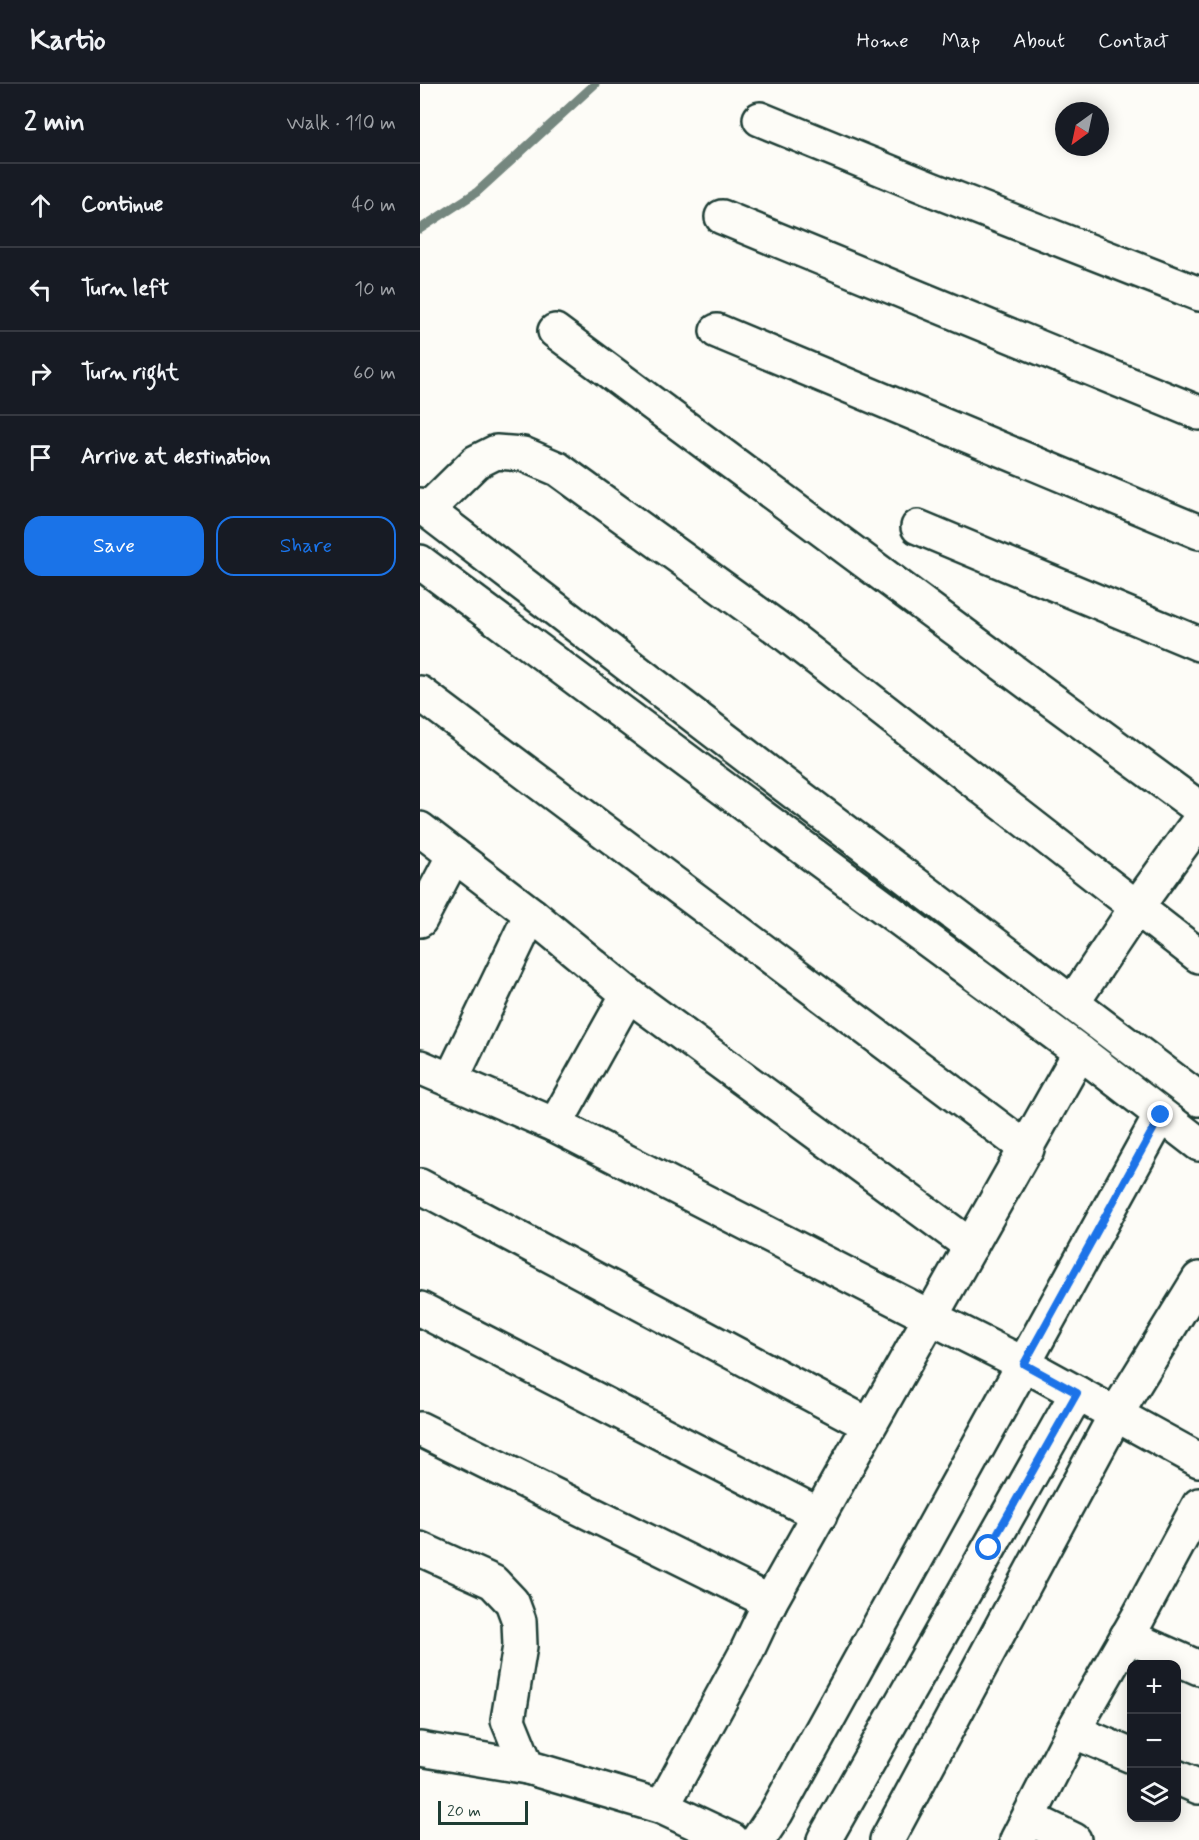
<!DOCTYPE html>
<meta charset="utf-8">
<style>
body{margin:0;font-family:Mynerve,sans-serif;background:#242831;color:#f1f3f6}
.controls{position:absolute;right:18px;bottom:18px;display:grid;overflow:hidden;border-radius:12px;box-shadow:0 3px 15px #0003}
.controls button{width:54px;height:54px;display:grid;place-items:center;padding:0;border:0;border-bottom:2px solid #363941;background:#171b24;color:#f1f3f6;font:30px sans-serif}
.compass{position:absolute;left:635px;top:18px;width:54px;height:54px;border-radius:50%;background:#171b24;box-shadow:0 3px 15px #0003;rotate:213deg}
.scale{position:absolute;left:18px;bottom:15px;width:90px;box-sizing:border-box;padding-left:6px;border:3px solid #1f3d34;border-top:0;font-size:16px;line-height:21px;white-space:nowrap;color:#1f3d34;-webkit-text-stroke:4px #fdfcf7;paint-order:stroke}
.stop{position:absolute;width:18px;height:18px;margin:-14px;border:4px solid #1a73e8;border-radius:50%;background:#fff}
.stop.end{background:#1a73e8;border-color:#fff;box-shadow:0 2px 6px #0008}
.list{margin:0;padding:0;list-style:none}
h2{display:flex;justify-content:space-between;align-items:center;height:78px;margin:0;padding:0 24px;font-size:26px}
h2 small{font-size:20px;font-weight:400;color:#9ea1a6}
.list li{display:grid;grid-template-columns:39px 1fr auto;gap:18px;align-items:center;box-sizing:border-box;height:84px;padding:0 24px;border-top:2px solid #363941}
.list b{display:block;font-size:22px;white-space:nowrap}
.list em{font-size:20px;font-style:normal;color:#9ea1a6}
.actions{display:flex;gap:12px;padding:18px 24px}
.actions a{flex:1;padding:14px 0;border:2px solid #1a73e8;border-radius:18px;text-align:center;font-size:21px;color:#1a73e8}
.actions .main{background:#1a73e8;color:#fff}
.icon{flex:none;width:33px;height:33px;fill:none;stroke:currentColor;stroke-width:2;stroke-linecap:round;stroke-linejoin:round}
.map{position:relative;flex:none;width:779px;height:1756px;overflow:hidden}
header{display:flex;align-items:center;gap:36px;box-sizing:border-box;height:84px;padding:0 30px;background:#171b24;border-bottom:2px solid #363941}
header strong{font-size:28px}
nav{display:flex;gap:33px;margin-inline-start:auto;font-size:21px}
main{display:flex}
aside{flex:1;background:#171b24}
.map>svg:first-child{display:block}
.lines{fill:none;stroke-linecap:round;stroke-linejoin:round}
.stream{stroke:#75877f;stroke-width:9}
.street-casing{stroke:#1f3d34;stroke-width:38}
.street{stroke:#fdfcf7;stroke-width:33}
.route{stroke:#1a73e8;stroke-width:8}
</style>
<header>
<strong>Kartio</strong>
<nav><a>Home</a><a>Map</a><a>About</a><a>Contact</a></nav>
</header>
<main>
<aside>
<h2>2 min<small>Walk · 110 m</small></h2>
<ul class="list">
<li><svg class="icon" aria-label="ahead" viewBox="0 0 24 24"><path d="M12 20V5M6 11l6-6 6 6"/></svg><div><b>Continue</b></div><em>40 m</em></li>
<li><svg class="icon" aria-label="left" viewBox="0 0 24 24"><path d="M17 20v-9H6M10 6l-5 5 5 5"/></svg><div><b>Turn left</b></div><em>10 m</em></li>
<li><svg class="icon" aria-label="right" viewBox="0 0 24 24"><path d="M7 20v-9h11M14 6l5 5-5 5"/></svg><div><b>Turn right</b></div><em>60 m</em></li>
<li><svg class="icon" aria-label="arrive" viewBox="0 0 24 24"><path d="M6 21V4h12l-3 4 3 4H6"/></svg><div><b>Arrive at destination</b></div></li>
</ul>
<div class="actions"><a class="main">Save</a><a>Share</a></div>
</aside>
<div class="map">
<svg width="779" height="1756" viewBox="0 0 779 1756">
<rect width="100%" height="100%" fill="#fdfcf7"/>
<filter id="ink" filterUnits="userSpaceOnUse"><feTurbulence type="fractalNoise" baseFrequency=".0167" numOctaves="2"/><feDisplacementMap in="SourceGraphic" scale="12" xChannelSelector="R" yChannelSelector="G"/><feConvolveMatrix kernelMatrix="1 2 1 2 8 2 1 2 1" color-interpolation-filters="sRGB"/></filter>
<g filter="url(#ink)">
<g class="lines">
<!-- stream -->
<path class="stream" d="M0,145L57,108L175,0"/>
<!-- street casing -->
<g class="street-casing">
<g id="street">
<path d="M340,35L511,105L779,210"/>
<path d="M302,133L779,329"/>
<path d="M135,247L610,600L779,724"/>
<path d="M297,247L779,448"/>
<path d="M0,421L363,700L779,1015"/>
<path d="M7,426L56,378L76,368L103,370L138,385L363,548L779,872"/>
<path d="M498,443L779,560"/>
<path d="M0,478L385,765L660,968L779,1060"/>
<path d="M0,609L607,1065"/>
<path d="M0,745L111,830L208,910L551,1162"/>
<path d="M0,836L34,771"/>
<path d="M653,918L716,824L779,737"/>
<path d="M0,983L135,1041L510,1233L604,1280L779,1376"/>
<path d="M31,996L111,830"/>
<path d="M135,1041L208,910"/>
<path d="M0,1102L449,1341"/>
<path d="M0,1225L400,1431"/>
<path d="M0,1345L350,1518"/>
<path d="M0,1465L73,1498L92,1518L99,1537L100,1562L88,1636L107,1683L242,1723L312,1756"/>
<path d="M707,1552L779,1584"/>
<path d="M653,1647L712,1672"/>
<path d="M0,1665L107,1683"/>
<path d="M756,1693L779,1703"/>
<path d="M242,1723L326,1569L350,1518L660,968"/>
<path d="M609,1734L654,1756"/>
<path d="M338,1756L356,1729L741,1031"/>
<path d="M404,1756L657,1309"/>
<path d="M467,1756L696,1330L779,1195"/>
<path d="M597,1756L653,1647L719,1532L779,1421"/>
</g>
</g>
<!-- street -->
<use href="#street" class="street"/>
</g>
</g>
<g class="lines" filter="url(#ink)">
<!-- route -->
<path class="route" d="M569,1464L657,1309L604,1280L741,1031"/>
</g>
</svg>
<div class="controls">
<button>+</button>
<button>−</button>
<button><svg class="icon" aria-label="layers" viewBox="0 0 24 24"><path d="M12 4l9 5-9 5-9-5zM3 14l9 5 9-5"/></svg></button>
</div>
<svg class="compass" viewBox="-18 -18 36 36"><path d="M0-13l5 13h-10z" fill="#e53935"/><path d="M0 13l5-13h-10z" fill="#9ea1a6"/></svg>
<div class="scale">20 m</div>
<div class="stop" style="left:569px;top:1464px"></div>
<div class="stop end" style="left:741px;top:1031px"></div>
</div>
</main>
